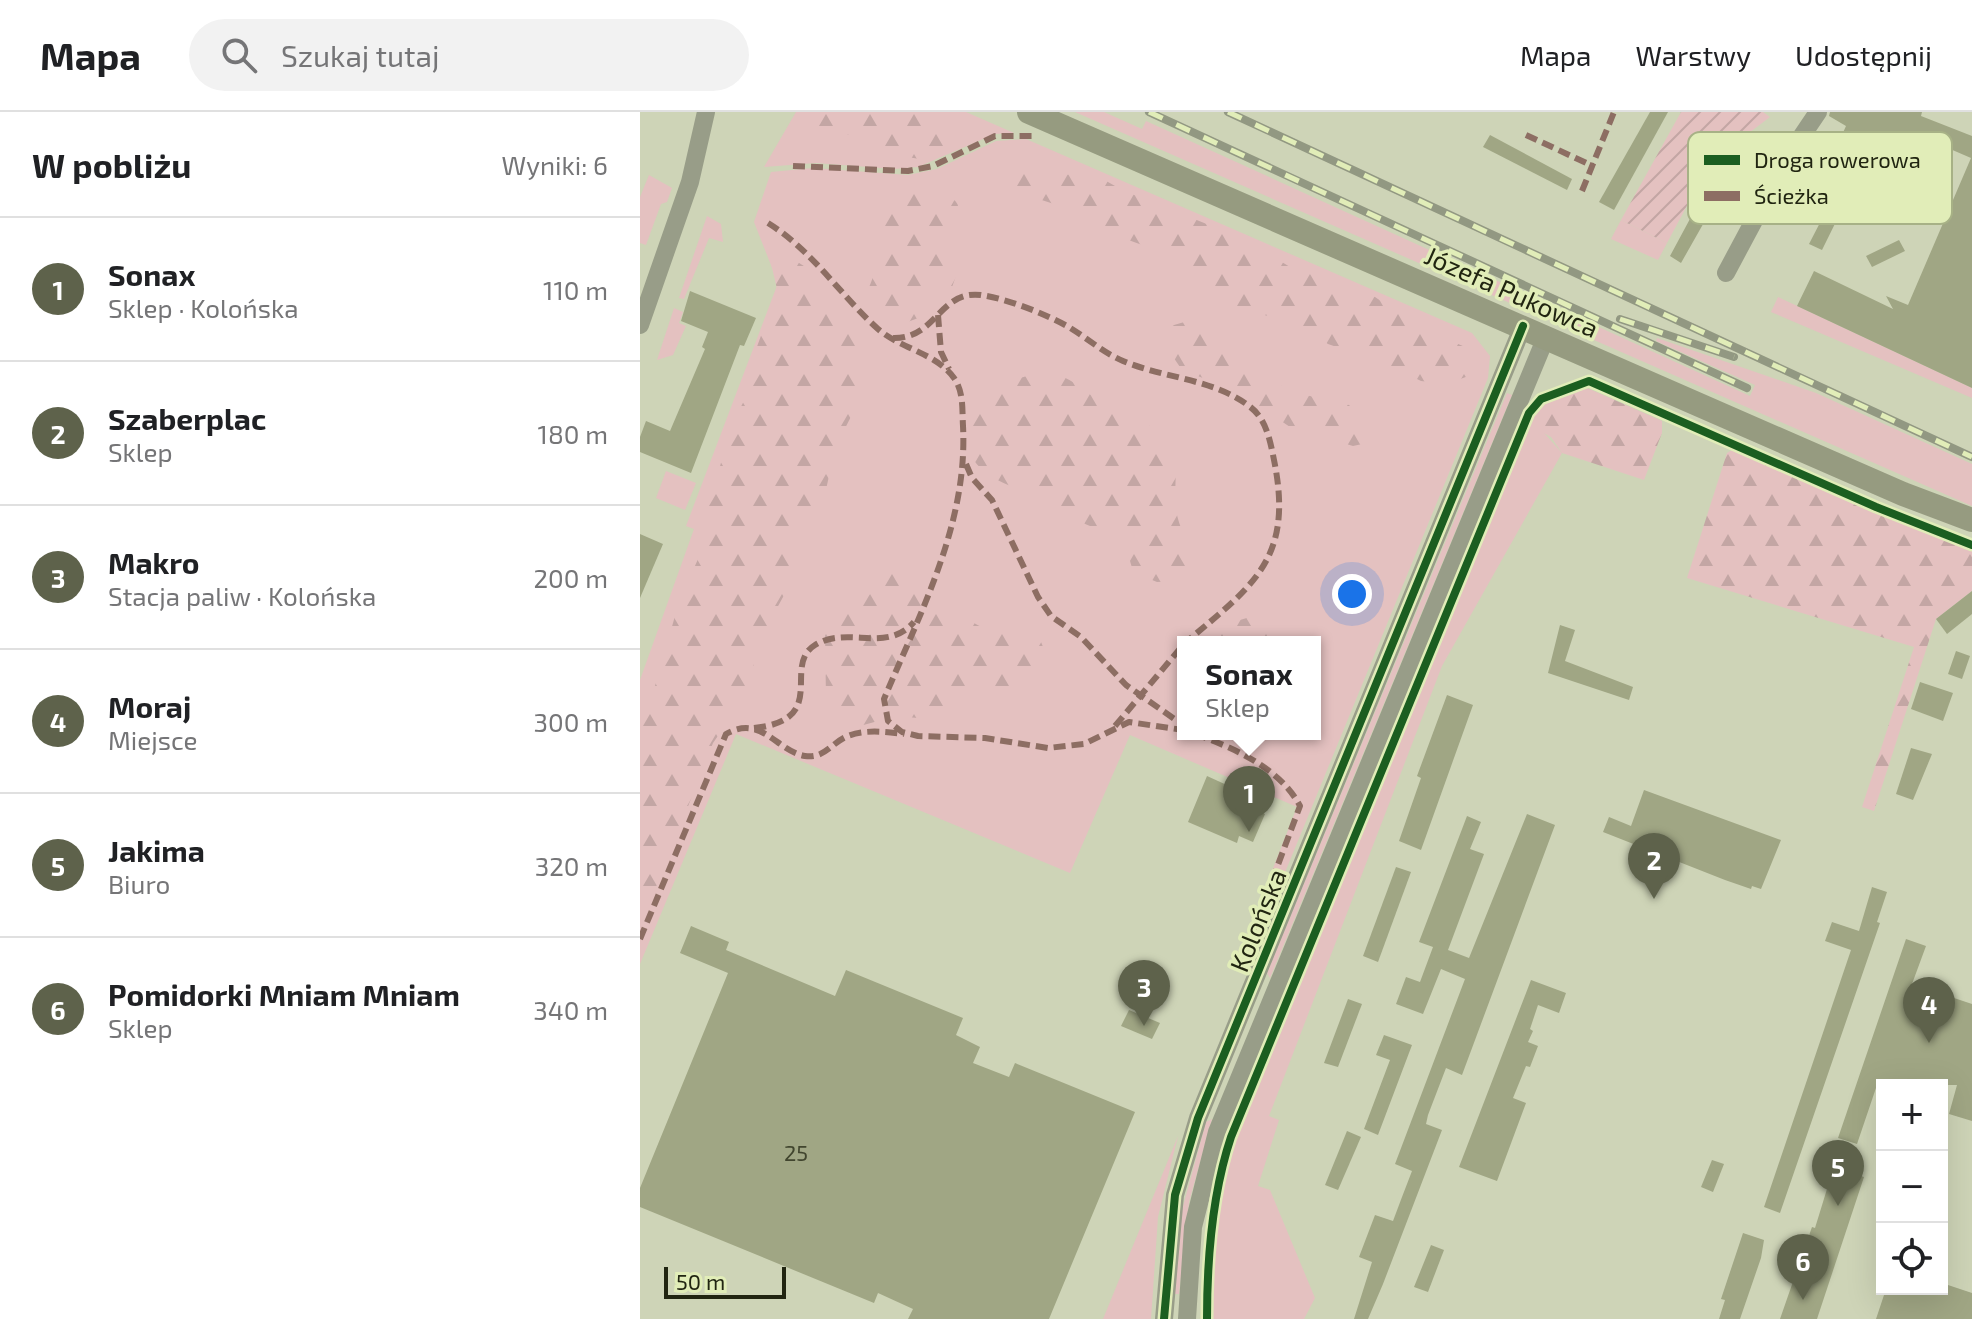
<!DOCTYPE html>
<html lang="pl">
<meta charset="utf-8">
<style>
body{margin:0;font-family:"Exo 2",sans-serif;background:#f2f2f2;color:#202124}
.controls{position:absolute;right:24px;bottom:24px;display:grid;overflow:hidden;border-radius:0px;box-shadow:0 8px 32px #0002}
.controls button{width:72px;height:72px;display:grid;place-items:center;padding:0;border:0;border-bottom:2px solid #e0e0e0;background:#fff;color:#202124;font:40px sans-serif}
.scale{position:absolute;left:24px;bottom:20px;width:122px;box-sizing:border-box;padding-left:8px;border:4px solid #212511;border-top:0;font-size:22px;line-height:28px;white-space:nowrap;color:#212511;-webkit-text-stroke:6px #e1edb8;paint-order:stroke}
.you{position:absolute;left:712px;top:482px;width:28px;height:28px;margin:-20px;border:6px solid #fff;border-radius:50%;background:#1a73e8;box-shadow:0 0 0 12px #1a73e833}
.badge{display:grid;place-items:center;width:52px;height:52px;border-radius:50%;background:#5e624b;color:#fff;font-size:26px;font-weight:700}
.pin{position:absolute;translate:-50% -66px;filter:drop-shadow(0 2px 4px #0008)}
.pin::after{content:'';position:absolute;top:42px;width:28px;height:24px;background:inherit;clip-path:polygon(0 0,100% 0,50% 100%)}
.popup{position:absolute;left:537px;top:524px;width:144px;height:104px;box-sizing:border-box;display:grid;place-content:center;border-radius:0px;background:#fff;filter:drop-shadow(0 2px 6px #0005);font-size:26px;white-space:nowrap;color:#757577}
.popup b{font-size:30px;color:#202124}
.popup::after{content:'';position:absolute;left:50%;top:100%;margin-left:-16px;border:16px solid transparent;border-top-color:#fff}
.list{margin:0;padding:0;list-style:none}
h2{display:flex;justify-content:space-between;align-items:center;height:104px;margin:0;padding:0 32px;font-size:34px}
h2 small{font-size:26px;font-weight:400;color:#757577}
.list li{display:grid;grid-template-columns:52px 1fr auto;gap:24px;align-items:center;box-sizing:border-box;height:144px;padding:0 32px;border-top:2px solid #e0e0e0}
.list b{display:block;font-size:30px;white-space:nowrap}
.list p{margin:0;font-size:26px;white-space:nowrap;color:#757577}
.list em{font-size:26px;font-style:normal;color:#757577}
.icon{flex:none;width:44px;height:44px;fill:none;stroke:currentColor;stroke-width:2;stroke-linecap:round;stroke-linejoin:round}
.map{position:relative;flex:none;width:1332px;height:1207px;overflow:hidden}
header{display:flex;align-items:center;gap:48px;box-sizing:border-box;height:112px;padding:0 40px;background:#fff;border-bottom:2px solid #e0e0e0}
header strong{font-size:38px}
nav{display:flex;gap:44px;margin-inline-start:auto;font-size:28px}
.search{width:560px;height:72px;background:#f2f2f2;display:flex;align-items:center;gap:20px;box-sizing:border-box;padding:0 28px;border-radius:44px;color:#757577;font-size:30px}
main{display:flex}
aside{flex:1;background:#fff}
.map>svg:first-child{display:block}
.green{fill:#e4c1c0;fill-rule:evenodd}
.forest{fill:url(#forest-firs)}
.garden{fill:url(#garden-furrows)}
.building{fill:#a0a684}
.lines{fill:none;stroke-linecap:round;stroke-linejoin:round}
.street{stroke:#989d88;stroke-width:18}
.secondary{stroke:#969b80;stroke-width:24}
.rail-casing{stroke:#929882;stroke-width:8}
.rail{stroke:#e1edb8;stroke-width:5;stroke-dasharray:15;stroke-linecap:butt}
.quiet{stroke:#8d6e63;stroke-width:6;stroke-dasharray:12 6;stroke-linecap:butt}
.cycleway-casing{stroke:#e1edb8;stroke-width:13}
.cycleway{stroke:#1b5e20;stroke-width:8}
.labels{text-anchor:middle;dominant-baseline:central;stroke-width:7;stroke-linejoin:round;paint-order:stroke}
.number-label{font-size:22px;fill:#41452e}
.street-label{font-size:26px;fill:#212511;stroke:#e1edb8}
.key{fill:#e1edb8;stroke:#a7b186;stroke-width:2}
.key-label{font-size:22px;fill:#212511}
</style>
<header>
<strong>Mapa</strong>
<div class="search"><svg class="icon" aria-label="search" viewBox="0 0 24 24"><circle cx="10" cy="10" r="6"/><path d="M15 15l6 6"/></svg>Szukaj tutaj</div>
<nav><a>Mapa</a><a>Warstwy</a><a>Udostępnij</a></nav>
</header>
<main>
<aside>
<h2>W pobliżu<small>Wyniki: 6</small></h2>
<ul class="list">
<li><span class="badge">1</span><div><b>Sonax</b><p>Sklep · Kolońska</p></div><em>110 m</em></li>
<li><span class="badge">2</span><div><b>Szaberplac</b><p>Sklep</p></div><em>180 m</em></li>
<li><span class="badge">3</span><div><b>Makro</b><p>Stacja paliw · Kolońska</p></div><em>200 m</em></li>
<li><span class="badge">4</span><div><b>Moraj</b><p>Miejsce</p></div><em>300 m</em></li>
<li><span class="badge">5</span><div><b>Jakima</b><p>Biuro</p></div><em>320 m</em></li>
<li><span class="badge">6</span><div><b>Pomidorki Mniam Mniam</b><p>Sklep</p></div><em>340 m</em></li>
</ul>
</aside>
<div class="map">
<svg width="1332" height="1207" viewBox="0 0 1332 1207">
<defs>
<pattern id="forest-firs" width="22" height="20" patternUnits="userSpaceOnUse" patternTransform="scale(2)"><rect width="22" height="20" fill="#e4c1c0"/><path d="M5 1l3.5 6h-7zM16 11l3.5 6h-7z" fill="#c3a6a4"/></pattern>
<pattern id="garden-furrows" width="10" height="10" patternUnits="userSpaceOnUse" patternTransform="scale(2)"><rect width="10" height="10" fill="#e4c1c0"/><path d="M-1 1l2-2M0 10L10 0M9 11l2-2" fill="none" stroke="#c3a6a4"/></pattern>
</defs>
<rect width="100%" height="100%" fill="#ced4b7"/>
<!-- green -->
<g class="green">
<path d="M156,0H326L374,21L355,22L278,55L254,57L176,51L124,55Z"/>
<path d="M435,0H464L502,17L506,9L1110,284L1115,273L1016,229L1017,226L1176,281L1332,352V394Z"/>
<path d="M386,27L832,221L850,244L848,266L616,831H609L607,823L657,695L490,623L430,761L96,622L0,852V568L54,417L46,414L138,171L114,110L131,60L173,56L268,63L297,57L356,29ZM543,530H675V622H543Z"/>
<path d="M9,63L32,76L27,90L21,92L6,133L0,131V85Z"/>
<path d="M67,104L81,112L83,130L69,126L44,187L39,186Z"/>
<path d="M981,108L1027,131L1018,148L971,127Z"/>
<path d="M1138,185L1332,276V286L1131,200Z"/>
<path d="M34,196L43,200L39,211L46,214L33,243L17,248Z"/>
<path d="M867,281L872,283L630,866L627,861Z"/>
<path d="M890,305L922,341L802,554L629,1004L639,1008L618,1074L630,1078L675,1186L664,1207H561L566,1123L582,1048L765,596Z"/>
<path d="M26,359L56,371L45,398L16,386Z"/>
<path d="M572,1007L549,1090L539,1182H534L542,1098L566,1010Z"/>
<path d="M538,1024L518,1105L511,1207H463Z"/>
</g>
<!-- forest -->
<g class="forest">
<path d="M177,0H300C307,11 313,23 304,35C280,66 239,26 211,23C198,21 187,27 174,31L168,21Z"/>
<path d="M388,59L404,63L454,62L482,78L604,127L650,155L735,185L779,215L832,238L839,250L831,263L807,272L781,269L751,254L688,232L655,211L589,194L516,138L447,113L414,92L377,80L370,68L373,62Z"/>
<path d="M277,80C329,82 324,95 307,134L317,161L311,178L290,181L281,205L262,212L237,197L228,178L244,137L239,98L245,89Z"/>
<path d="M145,142L167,156L189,190L213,213L223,239V281L195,336L184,387L158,427L148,476L121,525L105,585L73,631L0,816V603L13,581L39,490L62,438L66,417L60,394L79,358L91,314L107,283L111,251L122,221L142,198L129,143Z"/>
<path d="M558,206L573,211L595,246L622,265L657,281L709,293L724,308L727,331L713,334L650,315L597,279L542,258L525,233L529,217L534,213Z"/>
<path d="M401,260C428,261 439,276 460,289C485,304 515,308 530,336C540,357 533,376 536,397C540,428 564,441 536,469L517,470L495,461C487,449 490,430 479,422C470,415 459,418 450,414C432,407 418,393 401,386C362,370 313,360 332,303L380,266Z"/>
<path d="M945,275L1022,309V321L1004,368L922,341L911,325L896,317L890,305L903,289Z"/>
<path d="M1092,338L1332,436V479L1296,507L1234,699L1222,695L1274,535L1047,466L1087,341Z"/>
<path d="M256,455L280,464C284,477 330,512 345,516C365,521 395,507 403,535C406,547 403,561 393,569C377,580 352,573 334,579C318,584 311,595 298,603C285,610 270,603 256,605C235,607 220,619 197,613L186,587L185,520C193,498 211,503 225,488C237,475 237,462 256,455Z"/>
<path d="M610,505L630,518L635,530H565L590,511Z"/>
</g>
<!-- garden -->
<path class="garden" d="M1041,0H1123L1130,5L1081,42L1056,77L1027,131L981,108Z"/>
<!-- building -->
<g class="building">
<path d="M1010,0H1028L974,98L959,90Z"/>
<path d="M1190,0H1282L1281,4L1332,24V276L1157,194L1174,159L1253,197L1246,184L1268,193L1331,46L1273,21L1252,66L1250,65L1245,74L1219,63L1182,138L1169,132L1185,101L1154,85L1151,91L1140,85L1171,32L1193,43L1206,14L1189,4Z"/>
<path d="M850,23L932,67L927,78L843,35Z"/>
<path d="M1108,48L1127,59L1105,99L1079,84L1041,151L1030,144L1065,79L1060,76L1074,55L1095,69Z"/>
<path d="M1259,128L1265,139L1232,155L1226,144Z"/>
<path d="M50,179L116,206L104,234L100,233L51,361L0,340V325L6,309L30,319L65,237L62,235L68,220L41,209Z"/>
<path d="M0,422L23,432L0,486Z"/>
<path d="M1332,479V502L1307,522L1296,507Z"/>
<path d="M920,513L935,518L925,549L993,575L989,588L908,561Z"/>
<path d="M1316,539L1330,544L1322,567L1308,562Z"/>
<path d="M1280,570L1313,581L1303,609L1271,597Z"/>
<path d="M807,583L833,593L781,738L759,729L781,666L777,664Z"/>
<path d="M1271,636L1292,642L1273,688L1256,682Z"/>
<path d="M567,664L622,689L618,699L625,702L613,730L599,724L597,731L548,710Z"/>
<path d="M1004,678L1141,728L1121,777L1112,774L1111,777L1085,768L963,720L969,705L991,714Z"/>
<path d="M887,702L915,713L822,963L806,956L788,1003L786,1012L802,1018L743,1172L728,1207H714L732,1150L719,1145L735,1103L753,1109L762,1085L772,1059L755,1052L825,867L801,857L783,902L756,892L766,865L780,870L793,835L779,830L827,704L841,710L830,737L844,742L808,838L829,846Z"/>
<path d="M756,755L771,760L738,850L723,844Z"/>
<path d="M1232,775L1247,780L1237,810L1240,811L1140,1101L1124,1095L1211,838L1185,829L1192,810L1219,819Z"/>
<path d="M51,814L89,830L86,838L195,884L206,858L323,906L316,923L340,935L333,951L369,965L375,951L495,1000L409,1207H268L273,1197L238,1181L234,1191L0,1095V1076L88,861L40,841Z"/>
<path d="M1266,827L1286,834L1272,872L1332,892V1009L1309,1002L1317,973H1237L1217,1032L1198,1026Z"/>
<path d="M891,868L926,881L919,901L898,893L890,917L893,919L888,930L898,934L890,955L886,954L873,986L886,991L857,1069L819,1055Z"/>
<path d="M708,887L722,892L698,955L684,951Z"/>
<path d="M489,898L520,911L512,927L481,914Z"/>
<path d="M744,923L772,933L738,1023L724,1017L750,948L736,943Z"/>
<path d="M707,1019L721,1025L698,1078L685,1073Z"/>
<path d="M1072,1048L1084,1052L1073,1080L1061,1075Z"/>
<path d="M1199,1057L1224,1065L1177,1207H1140L1172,1115L1175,1116L1187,1077L1192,1078Z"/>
<path d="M1103,1121L1124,1128L1121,1146L1100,1207H1079L1085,1188L1081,1187Z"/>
<path d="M791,1133L804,1138L788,1180L774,1175Z"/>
<path d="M1302,1171L1332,1181V1207H1236L1246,1177H1302Z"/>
</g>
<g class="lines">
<!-- street -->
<g class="street">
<path d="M1086,161L1149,43L1178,0"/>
<path d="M0,213L50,70L66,0"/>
<path d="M524,1207L535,1083L558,1006L883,214"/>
<path d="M547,1207L553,1115L577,1020L906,225"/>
</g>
<!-- secondary -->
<path class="secondary" d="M389,0L1263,382L1332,408"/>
<!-- rail casing -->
<g class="rail-casing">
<g id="rail">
<path d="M509,0L1107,276"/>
<path d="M588,0L1332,345"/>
<path d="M980,207L1094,245"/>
</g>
</g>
<!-- rail -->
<use href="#rail" class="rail"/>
<!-- quiet -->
<g class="quiet">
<path d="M886,23L953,54"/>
<path d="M153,54L268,59L293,54L355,24H393"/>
<path d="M942,79L974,0"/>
<path d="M128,111C173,139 200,183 238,217C261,237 296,241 314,266C324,280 322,298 323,314C328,411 281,499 244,587L248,609L262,620L278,624L345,626L408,636L444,632L489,610L543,618"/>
<path d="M298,203L301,240L309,257"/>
<path d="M253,226C297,227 299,178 341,183C368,187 403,201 427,214C446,225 462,240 483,249C523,266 574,267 609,294C626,306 630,328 634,348C654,446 614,473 546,530"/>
<path d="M326,352L332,366L352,388L398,485L411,504L441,525L486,573L543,613"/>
<path d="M475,614L543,533"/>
<path d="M114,616C191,608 141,554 175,533C208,513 246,542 274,510"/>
<path d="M555,622C594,636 640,656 660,694L612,822L619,830"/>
<path d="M0,827L86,622C122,602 136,639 165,644C185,647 192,630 208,624C226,617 246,620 264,622"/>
</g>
<!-- cycleway casing -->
<g class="cycleway-casing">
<g id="cycleway">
<path d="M524,1207L535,1083L558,1006L883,214"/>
<path d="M567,1207C567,1147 572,1082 591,1025L889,301L901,287L949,269L1236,395L1332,433"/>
</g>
</g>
<!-- cycleway -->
<use href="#cycleway" class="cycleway"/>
</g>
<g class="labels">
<!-- number labels -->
<g class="number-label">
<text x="156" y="1040">25</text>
</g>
<!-- street labels -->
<g class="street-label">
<text transform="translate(872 179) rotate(24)">Józefa Pukowca</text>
<text transform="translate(617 808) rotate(-68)">Kolońska</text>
</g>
</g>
<!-- legend -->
<rect x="1048" y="20" width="264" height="92" rx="12" class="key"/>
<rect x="1064" y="43" width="36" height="10" fill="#1b5e20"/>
<rect x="1064" y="79" width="36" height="10" fill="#8d6e63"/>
<g class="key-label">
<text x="1114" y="56">Droga rowerowa</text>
<text x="1114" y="92">Ścieżka</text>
</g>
</svg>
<div class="controls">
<button>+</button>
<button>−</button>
<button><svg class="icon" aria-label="locate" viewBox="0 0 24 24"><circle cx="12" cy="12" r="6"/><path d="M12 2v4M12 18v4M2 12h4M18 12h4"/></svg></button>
</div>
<div class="scale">50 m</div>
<div class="you"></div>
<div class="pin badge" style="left:609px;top:720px">1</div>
<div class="popup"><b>Sonax</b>Sklep</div>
<div class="pin badge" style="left:1014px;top:787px">2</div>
<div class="pin badge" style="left:504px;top:914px">3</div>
<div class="pin badge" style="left:1289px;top:931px">4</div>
<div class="pin badge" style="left:1198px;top:1094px">5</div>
<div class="pin badge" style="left:1163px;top:1188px">6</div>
</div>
</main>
